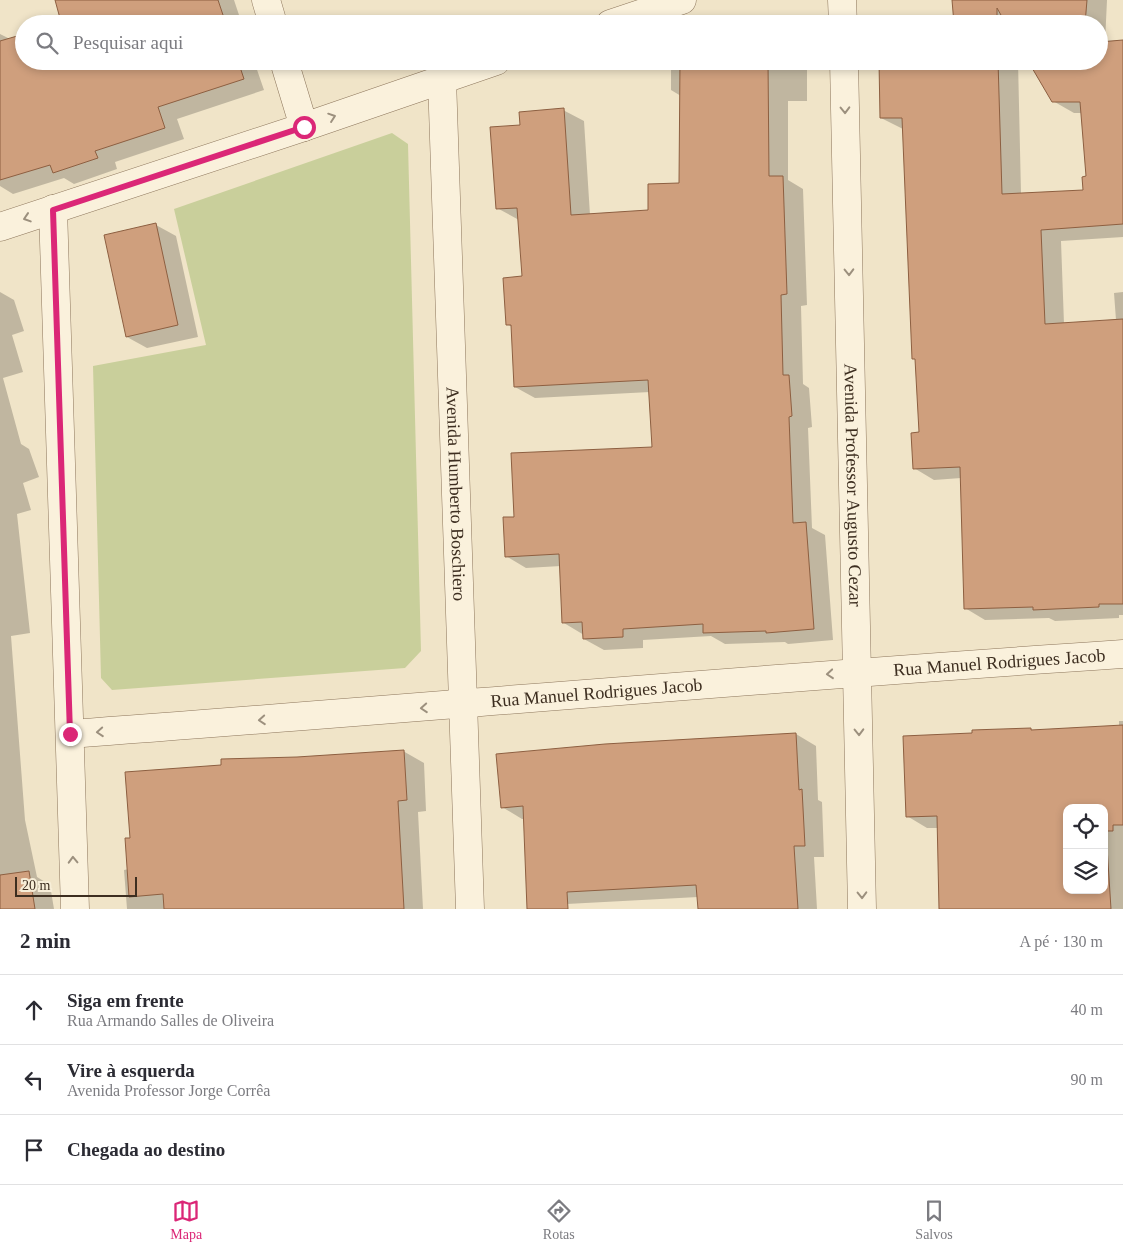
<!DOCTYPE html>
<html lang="pt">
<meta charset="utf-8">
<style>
body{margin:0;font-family:Georgia,serif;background:#f7f7f7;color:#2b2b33}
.controls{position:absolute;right:15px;bottom:15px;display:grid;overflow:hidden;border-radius:10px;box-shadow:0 2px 8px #0003}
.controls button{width:45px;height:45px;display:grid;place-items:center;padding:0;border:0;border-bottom:1px solid #e1e1e2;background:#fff;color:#2b2b33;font:25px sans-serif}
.scale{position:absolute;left:15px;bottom:12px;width:122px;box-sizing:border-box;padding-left:5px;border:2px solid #3d2e20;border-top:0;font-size:14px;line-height:18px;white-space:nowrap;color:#3d2e20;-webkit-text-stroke:4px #f7eed8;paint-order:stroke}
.stop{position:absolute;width:15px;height:15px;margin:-11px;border:4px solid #db2777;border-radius:50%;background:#fff}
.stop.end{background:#db2777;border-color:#fff;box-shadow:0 1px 5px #0008}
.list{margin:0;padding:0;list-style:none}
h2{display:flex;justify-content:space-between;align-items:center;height:65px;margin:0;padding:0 20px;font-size:21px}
h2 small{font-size:16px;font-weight:400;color:#7c7c81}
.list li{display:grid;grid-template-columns:32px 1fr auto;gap:15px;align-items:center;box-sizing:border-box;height:70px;padding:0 20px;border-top:1px solid #e1e1e2}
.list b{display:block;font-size:19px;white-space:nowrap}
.list p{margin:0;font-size:16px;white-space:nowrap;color:#7c7c81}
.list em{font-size:16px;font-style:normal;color:#7c7c81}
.icon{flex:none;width:28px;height:28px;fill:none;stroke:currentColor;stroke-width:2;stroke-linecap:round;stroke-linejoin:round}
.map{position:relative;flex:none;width:1123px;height:909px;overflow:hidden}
.search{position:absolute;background:#fff;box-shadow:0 2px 8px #0003;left:15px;right:15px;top:15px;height:55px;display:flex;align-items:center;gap:12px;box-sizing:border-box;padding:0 18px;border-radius:28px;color:#7c7c81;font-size:19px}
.sheet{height:275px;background:#fff}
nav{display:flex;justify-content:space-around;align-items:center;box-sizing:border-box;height:70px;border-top:1px solid #e1e1e2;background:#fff;font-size:14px;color:#7c7c81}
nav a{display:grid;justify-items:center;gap:2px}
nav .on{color:#db2777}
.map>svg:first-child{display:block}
.green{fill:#c9cf9b}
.shadow{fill:#0003;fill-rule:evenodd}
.building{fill:#cf9f7d;stroke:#8d5f41;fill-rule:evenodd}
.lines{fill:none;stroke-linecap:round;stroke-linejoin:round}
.minor-casing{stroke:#8d765c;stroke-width:29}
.minor{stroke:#faf1dc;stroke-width:28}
.oneway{stroke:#9c907e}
.route{stroke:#db2777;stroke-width:6}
.labels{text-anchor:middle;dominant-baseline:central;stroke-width:4;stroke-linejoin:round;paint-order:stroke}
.street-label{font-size:18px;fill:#3d2e20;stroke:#f7eed8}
</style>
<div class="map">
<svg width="1123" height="909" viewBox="0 0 1123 909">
<rect width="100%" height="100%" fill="#f0e4c8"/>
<!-- green -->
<path class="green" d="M392,133L408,144L421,651L405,668L112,690L101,678L93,366L206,345L174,209Z"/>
<!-- shadow -->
<g class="shadow">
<path d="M56,0H234L242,24H59L63,22Z"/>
<path d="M953,0H1107L1105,43L1123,42V237L1061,241L1064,324L1116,320L1114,293L1123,292V615H1119V618L1055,621L1049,618L985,620L965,608L961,478L934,480L914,468L921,434L916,360L914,358L903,129L881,118V61H1018L1021,194L1084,191L1088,177L1082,113H1074L1053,101L1099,61V24H956Z"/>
<path d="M0,34L10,39L24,61H254L264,90L177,119L184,139L115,162L117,169L74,184L64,178L13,194L0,186Z"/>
<path d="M671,61H807V101H788V180L803,189L807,305L801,306L803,384L809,388L812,427L808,428L812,528L825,535L833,640L788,644L785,642L725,644L711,636L643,640V648L604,650L584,639V635L564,623L561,566L526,568L506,556L515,518L654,448L650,392L535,398L515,387L512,327L507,324L523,277L519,220L497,208L522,126L563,110L584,121L590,215L649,211L681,184V96L671,90Z"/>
<path d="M156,225L176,236L198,337L147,348L127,337Z"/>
<path d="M0,292L14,300L24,331L12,335L23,372L3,378L21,444L29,449L39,477L23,483L31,510L17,514L30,633L11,636L25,820L37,877L50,885L54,909H0Z"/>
<path d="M1119,721H1123V909H940L938,828H927L907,816L973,734L1031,729L1034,731L1119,727ZM1067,808H1104V890H1067Z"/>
<path d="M796,734L816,746L818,800L822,802L824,857H814L817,909H699L698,897L548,905L525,819H522L502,807Z"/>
<path d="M403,751L424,763L426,811L418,812L423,909H127L124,870L129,869L131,839L222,766L297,758Z"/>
</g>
<!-- building -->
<g class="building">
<path d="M55,0H218L226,24H54L61,22Z"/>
<path d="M952,0H1087L1085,24H1006L997,8V24H954Z"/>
<path d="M24,34V61H238L244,79L158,107L165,128L95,151L98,158L53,173L50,165L0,180V41Z"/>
<path d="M1123,40V224L1041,230L1045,324L1123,319V604H1099V607L1033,610V607L964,609L960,467L913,469L911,433L919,432L915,359H912L902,118H880L879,61H998L1002,194L1083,190L1082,177L1086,176L1080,102H1052L1028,61H1099V42Z"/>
<path d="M680,61H768L769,176H783L787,294L781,295L783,375H789L792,416L789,417L793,523L806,522L814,629L766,633V631L703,633V624L623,629V637L583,639L582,622L562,623L559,554L505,557L503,517H514L511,453L652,447L648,380L514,387L511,325H506L503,278L522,276L517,208L496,209L490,127L520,125L519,112L564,108L571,215L648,210V184L679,183Z"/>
<path d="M156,223L178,325L126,337L104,235Z"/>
<path d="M1123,725V825H1113V831H1106L1111,909H939L937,816L906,817L903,736L972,733V730L1031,728V730ZM1067,808H1104V890H1067Z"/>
<path d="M796,733L799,790L802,789L805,846H794L798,909H698L696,885L567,892L568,909H527L523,806L501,808L496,754L605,744Z"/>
<path d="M404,750L407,800L398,801L404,909H164L163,894L129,897L125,838H130L125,772L221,765V759L297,757Z"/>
<path d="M29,871L35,909H0V875Z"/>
</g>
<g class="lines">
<!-- minor casing -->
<g class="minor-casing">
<g id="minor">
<path d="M266,0L273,24"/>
<path d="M842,0L843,24"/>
<path d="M610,24L682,0"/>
<path d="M284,61L304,127"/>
<path id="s1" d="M844,61L862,909"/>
<path id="s2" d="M442,79L470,909"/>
<path d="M53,209L75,909"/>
<path d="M0,227L304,127L496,61"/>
<path id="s3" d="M70,734C421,708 772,677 1123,654"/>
</g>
</g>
<!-- minor -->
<use href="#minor" class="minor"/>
</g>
<!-- one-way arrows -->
<defs><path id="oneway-chevron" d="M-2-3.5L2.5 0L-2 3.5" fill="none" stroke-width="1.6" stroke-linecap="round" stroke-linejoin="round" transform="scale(1.25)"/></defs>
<g class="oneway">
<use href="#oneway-chevron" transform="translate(845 110) rotate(89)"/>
<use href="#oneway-chevron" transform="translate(332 117) rotate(-19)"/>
<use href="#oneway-chevron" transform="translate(27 218) rotate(162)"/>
<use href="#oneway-chevron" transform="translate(849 272) rotate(89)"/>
<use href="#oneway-chevron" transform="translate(830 674) rotate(175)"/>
<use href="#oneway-chevron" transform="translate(424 708) rotate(176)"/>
<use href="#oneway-chevron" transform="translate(262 720) rotate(176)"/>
<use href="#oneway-chevron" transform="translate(100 732) rotate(176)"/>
<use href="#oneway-chevron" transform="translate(859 732) rotate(89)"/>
<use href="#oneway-chevron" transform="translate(73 860) rotate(-92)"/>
<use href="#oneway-chevron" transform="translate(862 895) rotate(89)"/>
</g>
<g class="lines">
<!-- route -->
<path class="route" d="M70,734L53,210L304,127"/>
</g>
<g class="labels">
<!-- street labels -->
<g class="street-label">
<text stroke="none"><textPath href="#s1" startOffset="424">Avenida Professor Augusto Cezar</textPath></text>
<text stroke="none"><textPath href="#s2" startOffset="415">Avenida Humberto Boschiero</textPath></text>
<text stroke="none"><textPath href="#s3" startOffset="932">Rua Manuel Rodrigues Jacob</textPath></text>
<text stroke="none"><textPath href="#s3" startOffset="528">Rua Manuel Rodrigues Jacob</textPath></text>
</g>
</g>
</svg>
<div class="controls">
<button><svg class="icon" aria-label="locate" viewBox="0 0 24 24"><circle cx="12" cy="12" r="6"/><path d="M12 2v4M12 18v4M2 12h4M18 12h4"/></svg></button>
<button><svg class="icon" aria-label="layers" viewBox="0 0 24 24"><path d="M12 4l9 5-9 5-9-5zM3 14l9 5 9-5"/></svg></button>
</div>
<div class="scale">20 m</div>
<div class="stop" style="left:304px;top:127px"></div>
<div class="stop end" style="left:70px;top:734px"></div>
<div class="search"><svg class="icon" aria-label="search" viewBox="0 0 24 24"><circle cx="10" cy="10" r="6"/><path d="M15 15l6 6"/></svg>Pesquisar aqui</div>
</div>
<section class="sheet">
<h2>2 min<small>A pé · 130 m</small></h2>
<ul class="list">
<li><svg class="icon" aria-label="ahead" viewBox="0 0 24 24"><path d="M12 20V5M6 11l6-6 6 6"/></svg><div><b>Siga em frente</b><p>Rua Armando Salles de Oliveira</p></div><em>40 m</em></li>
<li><svg class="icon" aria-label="left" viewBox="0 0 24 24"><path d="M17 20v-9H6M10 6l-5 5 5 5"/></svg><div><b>Vire à esquerda</b><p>Avenida Professor Jorge Corrêa</p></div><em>90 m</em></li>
<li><svg class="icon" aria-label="arrive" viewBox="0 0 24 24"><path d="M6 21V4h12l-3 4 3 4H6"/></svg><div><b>Chegada ao destino</b></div></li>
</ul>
</section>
<nav>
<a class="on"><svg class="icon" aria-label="map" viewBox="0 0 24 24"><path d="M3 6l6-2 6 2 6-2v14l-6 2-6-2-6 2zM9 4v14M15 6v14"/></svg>Mapa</a>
<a><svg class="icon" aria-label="directions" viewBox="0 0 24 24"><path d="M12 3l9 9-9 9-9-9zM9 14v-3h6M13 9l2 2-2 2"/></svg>Rotas</a>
<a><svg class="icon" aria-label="saved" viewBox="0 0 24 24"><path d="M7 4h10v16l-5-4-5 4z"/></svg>Salvos</a>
</nav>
